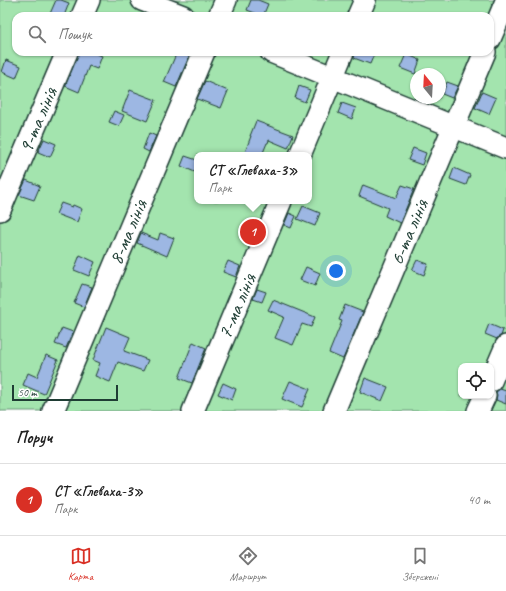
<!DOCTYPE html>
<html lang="uk">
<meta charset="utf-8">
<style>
body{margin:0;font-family:Caveat,sans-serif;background:#f2f2f2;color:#222}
.controls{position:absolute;right:12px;bottom:12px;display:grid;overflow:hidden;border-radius:8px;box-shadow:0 1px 3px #0004}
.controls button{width:36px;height:36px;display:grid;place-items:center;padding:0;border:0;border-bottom:1px solid #e0e0e0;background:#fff;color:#222;font:20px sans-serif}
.compass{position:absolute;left:410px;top:68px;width:36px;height:36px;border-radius:50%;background:#fff;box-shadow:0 1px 3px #0004;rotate:342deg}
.scale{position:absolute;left:12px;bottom:10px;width:106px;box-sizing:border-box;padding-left:4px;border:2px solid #1f3d34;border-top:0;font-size:11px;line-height:14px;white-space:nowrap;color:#1f3d34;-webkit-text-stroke:3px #fff;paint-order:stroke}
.you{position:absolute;left:336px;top:271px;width:14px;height:14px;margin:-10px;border:3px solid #fff;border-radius:50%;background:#1a73e8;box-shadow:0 0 0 6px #1a73e833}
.badge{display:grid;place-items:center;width:26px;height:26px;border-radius:50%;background:#d93025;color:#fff;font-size:13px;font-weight:700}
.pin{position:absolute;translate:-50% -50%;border:2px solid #fff;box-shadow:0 1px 4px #0006}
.popup{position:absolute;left:194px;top:152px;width:118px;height:52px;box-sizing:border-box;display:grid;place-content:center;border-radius:8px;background:#fff;filter:drop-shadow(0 1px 3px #0005);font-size:13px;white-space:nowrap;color:#767676}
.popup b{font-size:15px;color:#222}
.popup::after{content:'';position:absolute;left:50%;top:100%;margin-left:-8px;border:8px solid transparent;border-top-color:#fff}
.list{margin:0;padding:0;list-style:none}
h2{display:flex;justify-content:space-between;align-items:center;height:52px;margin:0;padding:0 16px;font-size:17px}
h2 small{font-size:13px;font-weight:400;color:#767676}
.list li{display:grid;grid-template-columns:26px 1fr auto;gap:12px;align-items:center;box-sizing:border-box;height:72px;padding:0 16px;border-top:1px solid #e0e0e0}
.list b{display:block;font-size:15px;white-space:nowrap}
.list p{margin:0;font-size:13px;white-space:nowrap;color:#767676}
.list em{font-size:13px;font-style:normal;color:#767676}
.icon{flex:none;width:22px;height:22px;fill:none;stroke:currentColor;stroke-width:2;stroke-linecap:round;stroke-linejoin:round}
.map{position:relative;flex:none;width:506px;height:411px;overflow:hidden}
.search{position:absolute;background:#fff;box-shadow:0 1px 3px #0004;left:12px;right:12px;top:12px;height:44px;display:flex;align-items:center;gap:10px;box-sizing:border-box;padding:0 14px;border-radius:12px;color:#767676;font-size:15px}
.sheet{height:124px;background:#fff}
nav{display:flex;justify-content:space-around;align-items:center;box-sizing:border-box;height:56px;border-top:1px solid #e0e0e0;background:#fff;font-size:11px;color:#767676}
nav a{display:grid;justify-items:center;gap:2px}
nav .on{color:#d93025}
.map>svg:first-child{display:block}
.green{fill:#a3e4ae;stroke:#619071;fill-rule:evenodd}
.building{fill:#9db7e3;stroke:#1f3d34}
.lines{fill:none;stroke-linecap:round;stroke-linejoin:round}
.minor-casing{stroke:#1f3d34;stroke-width:24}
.minor{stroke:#fff;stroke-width:21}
.labels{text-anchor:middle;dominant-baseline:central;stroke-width:3;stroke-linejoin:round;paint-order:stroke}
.street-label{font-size:20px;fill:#1f3d34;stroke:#fff}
</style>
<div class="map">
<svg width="506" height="411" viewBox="0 0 506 411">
<rect width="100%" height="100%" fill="#fff"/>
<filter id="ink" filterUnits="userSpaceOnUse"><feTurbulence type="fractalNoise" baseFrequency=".025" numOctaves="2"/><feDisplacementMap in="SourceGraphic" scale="8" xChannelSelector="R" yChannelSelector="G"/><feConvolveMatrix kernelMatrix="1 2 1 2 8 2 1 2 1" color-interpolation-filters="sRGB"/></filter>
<g filter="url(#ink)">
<!-- green -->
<path class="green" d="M0,0H506V411H0ZM16,16H490V52H16ZM416,74H440V98H416ZM197,155H309V201H197ZM461,366H491V396H461Z"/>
<!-- building -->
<g class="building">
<path d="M56,0H61L69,3L64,16H49Z"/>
<path d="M251,0H258L268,4L263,16L247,10Z"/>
<path d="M79,52H92L102,56L97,69L89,66L79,92L65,86Z"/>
<path d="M177,52H191L176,87L164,82Z"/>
<path d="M355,52H375L370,64L354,58Z"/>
<path d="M406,54L420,60L415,74L400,68Z"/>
<path d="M6,60L21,66L16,78L2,72Z"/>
<path d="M205,81L228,91L221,108L197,99Z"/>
<path d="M447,82L458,86L452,98L442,94Z"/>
<path d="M299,86L310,90L305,102L295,98Z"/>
<path d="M130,90L156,100L147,121L122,111Z"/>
<path d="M482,92L496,98L489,114L475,108Z"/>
<path d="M342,103L356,108L352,119L338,113Z"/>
<path d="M114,111L124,115L119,126L109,122Z"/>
<path d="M256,121L293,135L288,148L269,140L268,143H267L262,155H244L251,136H250Z"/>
<path d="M149,133L156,136L149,152L143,149Z"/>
<path d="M44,139L56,144L50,157L38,152Z"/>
<path d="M413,148L426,153L422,165L408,160Z"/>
<path d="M185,156L197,160V173L181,166Z"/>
<path d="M454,168L470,175L466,185L450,179Z"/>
<path d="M26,180L40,186L34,200L19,195Z"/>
<path d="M363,185L396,198L402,185L414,189L400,223L385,216L388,208L359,196Z"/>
<path d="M61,203L72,207L73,205L82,209L77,222L56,214Z"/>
<path d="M303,206L320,213L315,226L297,219Z"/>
<path d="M289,213L296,216L291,228L284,225Z"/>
<path d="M141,233L158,240L160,233L174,238L167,256L137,243Z"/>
<path d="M80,255L95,262L89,276L74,270Z"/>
<path d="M417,260L428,264L424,275L412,270Z"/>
<path d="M228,261L240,266L236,277L223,272Z"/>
<path d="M306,267L320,273L315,286L300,280Z"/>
<path d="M82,284L92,287L84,307L74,303Z"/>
<path d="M257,289L266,292L262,302L253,299Z"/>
<path d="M273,300L315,317L311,327L302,324L293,345L275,338L284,317L268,310Z"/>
<path d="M345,305L363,312L343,359L329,353L342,321L339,320Z"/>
<path d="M489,324L503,330L501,336L497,339L485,334Z"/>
<path d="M106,327L130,337L124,351L148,360L143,371L118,362L110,382L95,376L100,363L93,360Z"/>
<path d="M62,328L73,332L66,348L55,344Z"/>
<path d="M193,342L206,348L192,383L179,378Z"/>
<path d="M46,355L58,360L44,394L23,385L28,373L37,377Z"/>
<path d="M365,378L388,387L382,401L360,392Z"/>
<path d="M290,381L310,389L302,407L282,399Z"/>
<path d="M223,383L236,389L232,400L218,394Z"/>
<path d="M500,389L506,391V404L496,400L497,395L496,392Z"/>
</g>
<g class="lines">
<!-- minor casing -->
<g class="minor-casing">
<g id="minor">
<path d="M142,0L183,16"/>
<path d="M82,16L89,0"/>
<path d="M219,16L226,0"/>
<path d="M358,16L365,0"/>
<path d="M490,39L506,1"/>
<path d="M271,52L506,148"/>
<path d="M300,155L343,52"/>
<path d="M0,210L67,52"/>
<path d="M491,381L506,346"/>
<path d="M53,411L204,52"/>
<path d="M193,411L281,201"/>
<path d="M334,411L485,52"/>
<path d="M478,411L485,396"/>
</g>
</g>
<!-- minor -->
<use href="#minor" class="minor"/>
</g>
</g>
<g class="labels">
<!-- street labels -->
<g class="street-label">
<text transform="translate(38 120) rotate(-67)">9-та лінія</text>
<text transform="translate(128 232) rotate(-67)">8-ма лінія</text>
<text transform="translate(409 232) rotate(-67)">6-та лінія</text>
<text transform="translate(237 306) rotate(-67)">7-ма лінія</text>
</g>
</g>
</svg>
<div class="controls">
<button><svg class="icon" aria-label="locate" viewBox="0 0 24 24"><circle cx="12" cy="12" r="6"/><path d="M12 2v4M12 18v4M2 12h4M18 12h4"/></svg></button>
</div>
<svg class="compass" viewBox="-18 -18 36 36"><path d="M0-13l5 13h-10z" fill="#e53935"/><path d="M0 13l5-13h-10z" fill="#767676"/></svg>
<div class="scale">50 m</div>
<div class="you"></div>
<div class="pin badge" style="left:253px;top:232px">1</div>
<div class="popup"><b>СТ «Глеваха-3»</b>Парк</div>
<div class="search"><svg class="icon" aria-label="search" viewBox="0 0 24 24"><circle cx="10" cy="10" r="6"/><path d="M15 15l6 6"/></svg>Пошук</div>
</div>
<section class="sheet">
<h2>Поруч<small></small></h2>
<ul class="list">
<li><span class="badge">1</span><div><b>СТ «Глеваха-3»</b><p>Парк</p></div><em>40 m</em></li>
</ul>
</section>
<nav>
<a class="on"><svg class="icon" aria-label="map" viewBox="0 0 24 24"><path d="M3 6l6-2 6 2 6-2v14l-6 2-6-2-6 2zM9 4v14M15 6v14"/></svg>Карта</a>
<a><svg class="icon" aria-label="directions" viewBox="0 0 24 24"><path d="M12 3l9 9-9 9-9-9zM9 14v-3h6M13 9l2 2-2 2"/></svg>Маршрут</a>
<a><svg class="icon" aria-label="saved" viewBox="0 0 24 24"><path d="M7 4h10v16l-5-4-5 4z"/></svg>Збережені</a>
</nav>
